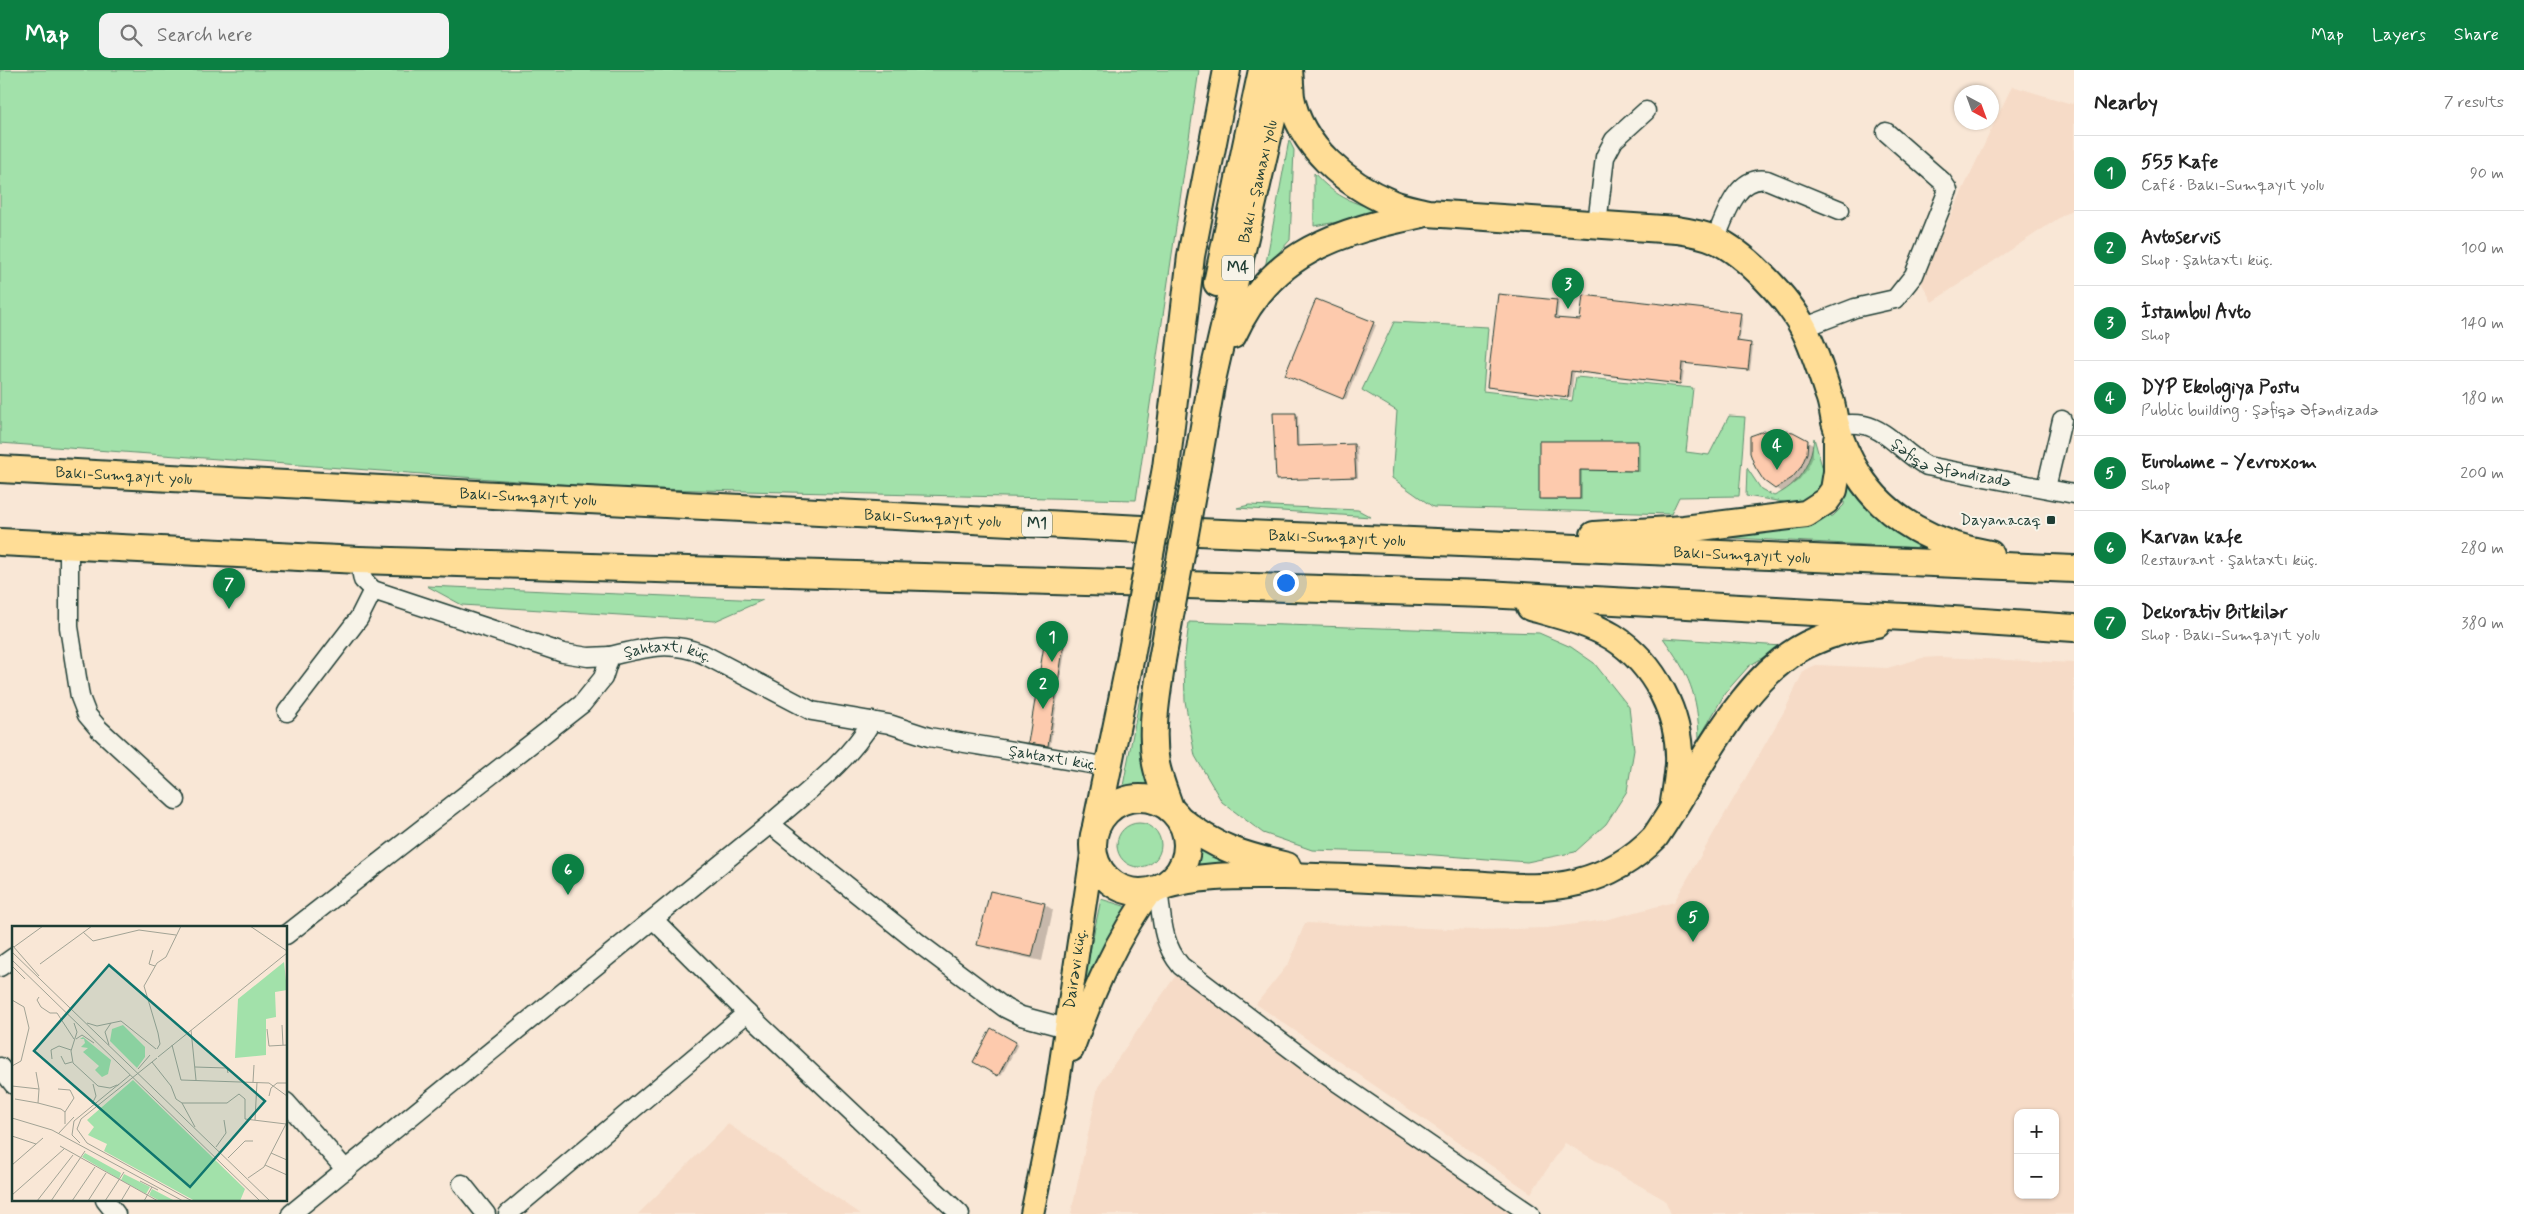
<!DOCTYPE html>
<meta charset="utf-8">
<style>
body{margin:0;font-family:Mynerve,sans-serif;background:#f2f2f2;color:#222}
.controls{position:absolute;right:15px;bottom:15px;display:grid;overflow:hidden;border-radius:10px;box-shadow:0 1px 4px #0004}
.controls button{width:45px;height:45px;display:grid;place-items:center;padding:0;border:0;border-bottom:1px solid #e0e0e0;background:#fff;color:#222;font:25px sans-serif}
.compass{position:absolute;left:1954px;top:15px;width:45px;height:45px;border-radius:50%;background:#fff;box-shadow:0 1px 4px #0004;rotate:139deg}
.you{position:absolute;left:1285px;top:512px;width:18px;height:18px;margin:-12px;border:4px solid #fff;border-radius:50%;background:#1a73e8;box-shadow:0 0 0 8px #1a73e833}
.badge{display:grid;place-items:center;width:32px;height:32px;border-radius:50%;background:#0b8043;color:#fff;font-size:16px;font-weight:700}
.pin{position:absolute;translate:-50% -41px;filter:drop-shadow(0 1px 2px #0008)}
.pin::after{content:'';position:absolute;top:26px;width:18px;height:15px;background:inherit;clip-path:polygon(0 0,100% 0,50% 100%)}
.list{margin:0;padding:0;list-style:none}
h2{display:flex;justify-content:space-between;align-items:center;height:65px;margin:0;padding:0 20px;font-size:21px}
h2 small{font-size:16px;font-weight:400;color:#767676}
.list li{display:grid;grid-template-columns:32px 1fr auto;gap:15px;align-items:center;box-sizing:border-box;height:75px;padding:0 20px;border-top:1px solid #e0e0e0}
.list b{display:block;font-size:19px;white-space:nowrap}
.list p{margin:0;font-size:16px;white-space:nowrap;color:#767676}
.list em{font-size:16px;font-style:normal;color:#767676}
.icon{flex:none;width:28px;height:28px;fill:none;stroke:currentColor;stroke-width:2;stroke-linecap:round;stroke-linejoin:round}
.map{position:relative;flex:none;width:2074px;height:1144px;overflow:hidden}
header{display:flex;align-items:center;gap:30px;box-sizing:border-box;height:70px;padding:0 25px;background:#0b8043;color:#fff}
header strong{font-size:24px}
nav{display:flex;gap:28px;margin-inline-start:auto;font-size:18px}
.search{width:350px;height:45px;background:#f2f2f2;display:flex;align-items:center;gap:12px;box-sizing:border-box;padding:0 18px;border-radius:10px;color:#767676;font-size:19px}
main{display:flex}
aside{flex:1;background:#fff}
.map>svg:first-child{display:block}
.built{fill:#f6dbc7;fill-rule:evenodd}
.green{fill:#a2e1aa;stroke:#608f6f}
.shadow{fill:#0003}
.building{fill:#fdcaad;stroke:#1f3d34}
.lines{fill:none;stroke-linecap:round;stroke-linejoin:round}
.minor-casing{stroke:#1f3d34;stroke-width:21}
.major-casing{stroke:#1f3d34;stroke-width:26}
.highway-casing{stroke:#1f3d34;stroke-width:30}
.minor{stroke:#f7f3e8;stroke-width:18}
.major{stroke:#ffdd96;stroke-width:22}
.highway{stroke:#ffdd96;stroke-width:26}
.highway-bridge-casing{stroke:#1f3d34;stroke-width:30;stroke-linecap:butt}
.highway-bridge{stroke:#ffdd96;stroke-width:26}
.poi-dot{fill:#1f3d34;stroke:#f7f3e8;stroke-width:2}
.labels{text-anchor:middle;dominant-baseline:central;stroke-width:4;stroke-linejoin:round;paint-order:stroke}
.shield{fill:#f7f3e8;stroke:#60746a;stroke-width:1}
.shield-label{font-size:15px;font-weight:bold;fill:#1f3d34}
.street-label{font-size:16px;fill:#1f3d34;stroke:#f7f3e8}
.poi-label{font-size:16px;fill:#1f3d34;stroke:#f7f3e8;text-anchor:end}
.inset-road{fill:none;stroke:#a2a395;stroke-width:1}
.view{fill:#0f766e;fill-opacity:0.15;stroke:#0f766e;stroke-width:2.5}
.inset-edge{fill:none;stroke:#1f3d34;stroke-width:2.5}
</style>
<header>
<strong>Map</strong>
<div class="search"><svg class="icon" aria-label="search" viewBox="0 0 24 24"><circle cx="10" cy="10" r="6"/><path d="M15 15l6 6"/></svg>Search here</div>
<nav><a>Map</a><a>Layers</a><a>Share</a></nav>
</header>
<main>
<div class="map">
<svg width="2074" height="1144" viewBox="0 0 2074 1144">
<rect width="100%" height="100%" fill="#f9e7d6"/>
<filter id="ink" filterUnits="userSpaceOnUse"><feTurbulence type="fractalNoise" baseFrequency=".02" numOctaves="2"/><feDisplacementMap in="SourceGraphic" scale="10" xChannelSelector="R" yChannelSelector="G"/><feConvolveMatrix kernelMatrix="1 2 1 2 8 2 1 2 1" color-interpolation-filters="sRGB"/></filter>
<g filter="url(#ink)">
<!-- built -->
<g class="built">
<path d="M2012,16L2072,34L2074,32V138L1932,232L1920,210Z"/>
<path d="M1939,587L2074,593V1144H1743L1742,1142L1737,1144H1671L1665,1130L1565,1073L1531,1123L1256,934L1289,893L1305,853L1474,860L1547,858L1605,850L1674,832L1786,638L1804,600L1816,595L1887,598L1922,588ZM2018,1043H2055V1125H2018Z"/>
<path d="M1176,905L1237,951L1515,1144H1071L1098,1017Z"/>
<path d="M728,1054L861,1144H638Z"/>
</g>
<!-- green -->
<g class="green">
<path d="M0,0H1199L1136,430L613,418L0,373Z"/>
<path d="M1289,70L1294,80L1290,170L1265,198Z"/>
<path d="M1314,103C1338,130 1356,134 1390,143L1314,156Z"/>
<path d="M1394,252L1488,257L1483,321L1572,331L1576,307L1693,318L1686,382L1709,385L1729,346L1745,347L1739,426L1679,427L1671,444L1433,437L1392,408L1397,341L1362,320Z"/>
<path d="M1814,368L1825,407L1819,421L1796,434L1746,426L1747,398L1761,419L1774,426C1799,415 1811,394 1814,368Z"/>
<path d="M1846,406C1864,440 1889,463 1924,478L1695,466L1833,446L1844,435Z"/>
<path d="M1249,435L1358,440L1371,447L1237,438Z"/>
<path d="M427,516L763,530L715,551L462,535Z"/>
<path d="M1189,552L1539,563L1571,577L1594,593L1629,637L1634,680L1627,721L1606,754L1575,782L1527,792L1408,783L1312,780L1263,763L1222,732L1195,686L1185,631L1184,593Z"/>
<path d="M1663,568L1782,576L1749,596L1725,623L1699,669C1698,624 1689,604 1663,568Z"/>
<path d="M1141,622L1140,658L1142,683L1155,722L1123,716Z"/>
<circle cx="1139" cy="775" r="22"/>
<path d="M1201,779L1256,798H1196Z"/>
<path d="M1101,829L1127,837L1077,943Z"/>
</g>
<!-- shadow -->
<g class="shadow">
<path d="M1317,230L1376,255L1346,329L1289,306Z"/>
<path d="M1556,232L1559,233L1557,249L1581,252L1740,244L1743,245L1739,273L1753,276L1750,301L1685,293L1682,314L1574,302L1571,327L1488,317Z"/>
<path d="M1296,344L1298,345L1299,377L1357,376L1358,408L1277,409Z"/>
<path d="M1792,364L1813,375V387L1807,400L1798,411L1782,422L1776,418Z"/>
<path d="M1540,372H1637L1640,374V402L1582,401V430H1543L1540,428Z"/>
<path d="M1047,565L1067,569L1050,677L1029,672Z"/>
<path d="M1044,834L1053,840L1042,891L988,879L979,874Z"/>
<path d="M991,960L1018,974L1001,1006L974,992Z"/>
</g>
<!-- building -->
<g class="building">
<path d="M1498,224L1557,230L1555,248L1580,250L1583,225L1741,243L1737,271L1751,273L1748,300L1682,293L1680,314L1571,301L1568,327L1487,317Z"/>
<path d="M1316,229L1374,252L1343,329L1285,305Z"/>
<path d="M1273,343H1296L1297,376L1354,374L1356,407L1276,410Z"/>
<path d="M1779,360L1793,362L1808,370L1807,383L1801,397L1792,408L1775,419L1764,411L1755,397L1750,383V366L1764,361Z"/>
<path d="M1539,371H1638L1637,401L1580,400V429H1539Z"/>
<path d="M1046,563L1065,567L1048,676L1028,673Z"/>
<path d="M990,821L1045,833L1032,887L977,875Z"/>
<path d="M991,958L1016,972L998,1006L973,992Z"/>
</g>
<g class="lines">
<!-- minor casing -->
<g class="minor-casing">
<g id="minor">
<path d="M1597,154L1605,87L1614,70L1646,41"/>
<path d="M1715,170C1725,147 1736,105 1767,110L1840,140"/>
<path d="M1803,258L1855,238L1895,229L1914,205L1948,120L1942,111L1886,62"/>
<path id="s1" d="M1836,355C1844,354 1855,353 1864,355C1888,360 1905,385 1927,396L2074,424"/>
<path d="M2046,418L2062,350"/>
<path d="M69,476V557L80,627L87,645L99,659L176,730"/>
<path d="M359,490L363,510L373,520L563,583L588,587L610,586"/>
<path d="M287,642L359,548L373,520"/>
<path d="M770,754C806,722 848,692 872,651"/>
<path d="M1158,818C1162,847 1161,873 1181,896L1312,995L1530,1144"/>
<path d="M654,850L747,943L960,1144"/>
<path id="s2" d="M286,865L582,634L603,608L610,586C645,578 668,570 703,584L812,641L889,654L929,667L1109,697"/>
<path d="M0,897L14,887"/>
<path d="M0,997L14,1015"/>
<path d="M286,1032L346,1100"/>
<path d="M462,1114L486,1144"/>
<path d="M105,1130L116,1144"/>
<path d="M291,1144L770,754L921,875L1005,938L1021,946L1066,958"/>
<path d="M508,1144L747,943"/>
</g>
</g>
<!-- major casing -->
<g class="major-casing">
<g id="major">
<path d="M1072,980C1093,923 1115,869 1152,820"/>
<path id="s3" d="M1032,1144L1056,1026L1094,771"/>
</g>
</g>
<!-- highway casing -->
<g class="highway-casing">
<g id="highway">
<path d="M1289,0C1290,9 1290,18 1291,27C1300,76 1347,115 1391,133C1402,138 1416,140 1428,143L1677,160C1690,162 1702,164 1714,169C1746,184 1788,228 1804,259C1814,279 1821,302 1828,323C1832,332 1833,343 1835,352C1840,370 1848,389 1858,404C1887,451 1937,475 1990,484"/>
<path d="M1217,213L1262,0"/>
<path d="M1233,265C1271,181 1338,162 1422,144"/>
<path id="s4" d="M1197,397L1212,310L1283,2"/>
<path d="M1166,398L1191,186L1227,0"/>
<path id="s5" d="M0,399L1198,462L2074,499"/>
<path d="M1594,465L1684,459L1806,444L1826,431L1834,420L1837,402V370"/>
<path d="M0,472L359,490L1486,524L1923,548L2074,558"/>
<path d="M1530,537C1558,545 1588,552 1613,567C1655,594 1681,645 1679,694C1678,707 1676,720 1674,732"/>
<path d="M1162,590C1157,624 1150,659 1156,694C1159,709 1165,723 1170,738"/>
<circle cx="1140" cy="775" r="47"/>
<path d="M1181,750C1215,778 1245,786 1287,796"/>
<path d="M1096,756L1131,586"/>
<path d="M1163,816C1203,804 1242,806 1283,806C1345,807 1407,811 1469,814C1505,816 1543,821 1578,812C1609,804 1633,790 1655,767C1698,705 1743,600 1815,571C1835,562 1856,557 1877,554"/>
</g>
</g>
<!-- minor -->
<use href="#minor" class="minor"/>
<!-- major -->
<use href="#major" class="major"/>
<!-- highway -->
<use href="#highway" class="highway"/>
<!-- highway-bridge casing -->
<g class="highway-bridge-casing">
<g id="highway-bridge">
<path d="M1131,586L1166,398"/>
<path d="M1162,590L1197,397"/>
</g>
</g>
<!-- highway-bridge -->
<use href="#highway-bridge" class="highway-bridge"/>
</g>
</g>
<!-- markers -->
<rect class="poi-dot" x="2046" y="445" width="10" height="10" rx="2.5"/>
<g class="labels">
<!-- shield labels -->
<g class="shield">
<rect x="1222" y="185.5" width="32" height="25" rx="4"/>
<rect x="1022" y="441.5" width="30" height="25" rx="4"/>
</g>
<g class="shield-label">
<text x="1238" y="198">M4</text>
<text x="1037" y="454">M1</text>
</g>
<!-- street labels -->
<g class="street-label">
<text stroke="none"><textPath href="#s4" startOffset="292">Bakı - Şamaxı yolu</textPath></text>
<text stroke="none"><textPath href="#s1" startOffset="126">Şəfiqə Əfəndizadə</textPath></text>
<text stroke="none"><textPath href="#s5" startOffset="124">Bakı-Sumqayıt yolu</textPath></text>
<text stroke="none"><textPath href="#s5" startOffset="529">Bakı-Sumqayıt yolu</textPath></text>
<text stroke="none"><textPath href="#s5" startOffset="934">Bakı-Sumqayıt yolu</textPath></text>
<text stroke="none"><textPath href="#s5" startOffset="1339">Bakı-Sumqayıt yolu</textPath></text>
<text stroke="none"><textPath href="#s5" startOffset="1744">Bakı-Sumqayıt yolu</textPath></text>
<text stroke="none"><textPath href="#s2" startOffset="491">Şahtaxtı küç.</textPath></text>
<text stroke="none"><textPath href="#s2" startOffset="896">Şahtaxtı küç.</textPath></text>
<text stroke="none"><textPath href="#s3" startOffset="249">Dairəvi küç.</textPath></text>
</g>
<!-- poi labels -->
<g class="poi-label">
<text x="2041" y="450">Dayanacaq</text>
</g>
</g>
<!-- overview -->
<g transform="translate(12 856)">
<rect width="275" height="275" fill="#f9e7d6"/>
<path d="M272,36L275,64L263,66L264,91L254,93V129L223,132L226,73ZM111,99L133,121V131L125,142L98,115L100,103ZM71,111L99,134L96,148L90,151L83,144L87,140L71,126L76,122L69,121L73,117L72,113H68ZM121,154L233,263L228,275H183L92,225L95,218L76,209L82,201L75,194ZM73,227L109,247L107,253L70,231ZM112,248L138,261L134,268L109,254ZM140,263L163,275H148L137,269Z" fill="#a2e1aa"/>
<path class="inset-road" d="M238,0L275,25M71,6L81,15L127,4L164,9M0,19L27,50M2,21L31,0M141,24L137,38L143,40M0,26L258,275M0,34L248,275M28,38L80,0M0,40L13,53M27,71L25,74L29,81L38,87H45L62,113M0,74L12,81L17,102L9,135L0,140M62,97L65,106L59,125L61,137L86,160L98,162L105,159M75,97L85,100L109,95L144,123M270,99L271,119M255,103L257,120L275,119M179,104L184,154M64,113L70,109L82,117M97,119L93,106L99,97M160,119L169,154L257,157L275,170M145,123L148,118L146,107L132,60L145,37L154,31L169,0M49,130L53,138L60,136M146,131L275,27M145,132L69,193L65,203L75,217L180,275M40,133L39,124L47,120L59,124M140,136L159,160L164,173L170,177H215L227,168L233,173V193L274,198M183,141L215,142L216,147M126,143L138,129M24,146L27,163M241,156L242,139M0,160L27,163L26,177L49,183L53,186V198M105,160L118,149M46,163L58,164L62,172L53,186M257,170L259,162L265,157H275M3,173L26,177M170,177L183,201M80,178L84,170L81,158M0,192L40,204L171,275M243,194L245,156M46,208L62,191M0,210L24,218M68,217L60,209L62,195L107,158M48,220L146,275M204,221L214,207L212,194M259,227L275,234M216,232L233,215H241M0,239L31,212M253,239L275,249M236,252L252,241L275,196M128,255L146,264M0,269L52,223M25,275L61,229M39,275L73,225M60,275L83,241M76,275L94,247M93,275L112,246M109,275L118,260M132,275L140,261"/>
<path class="view" d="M97,39L253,175L178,261L22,125Z"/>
<rect width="275" height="275" class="inset-edge"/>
</g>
</svg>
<div class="controls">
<button>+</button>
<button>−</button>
</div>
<svg class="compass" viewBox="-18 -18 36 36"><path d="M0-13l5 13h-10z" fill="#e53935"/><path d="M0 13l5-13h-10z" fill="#767676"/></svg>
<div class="you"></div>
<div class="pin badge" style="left:1052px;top:592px">1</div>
<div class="pin badge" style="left:1043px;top:639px">2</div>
<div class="pin badge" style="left:1568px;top:239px">3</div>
<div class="pin badge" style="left:1777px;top:400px">4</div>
<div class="pin badge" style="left:1693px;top:872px">5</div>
<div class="pin badge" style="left:568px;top:825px">6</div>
<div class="pin badge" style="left:229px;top:539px">7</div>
</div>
<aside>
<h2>Nearby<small>7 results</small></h2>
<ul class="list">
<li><span class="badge">1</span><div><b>555 Kafe</b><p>Café · Bakı-Sumqayıt yolu</p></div><em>90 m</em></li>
<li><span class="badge">2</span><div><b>Avtoservis</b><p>Shop · Şahtaxtı küç.</p></div><em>100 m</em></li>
<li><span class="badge">3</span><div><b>İstambul Avto</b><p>Shop</p></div><em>140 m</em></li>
<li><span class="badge">4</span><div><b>DYP Ekologiya Postu</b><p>Public building · Şəfiqə Əfəndizadə</p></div><em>180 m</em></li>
<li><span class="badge">5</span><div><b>Eurohome - Yevroxom</b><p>Shop</p></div><em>200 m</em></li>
<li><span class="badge">6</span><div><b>Karvan kafe</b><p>Restaurant · Şahtaxtı küç.</p></div><em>280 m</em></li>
<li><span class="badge">7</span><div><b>Dekorativ Bitkilər</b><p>Shop · Bakı-Sumqayıt yolu</p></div><em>380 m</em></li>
</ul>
</aside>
</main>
